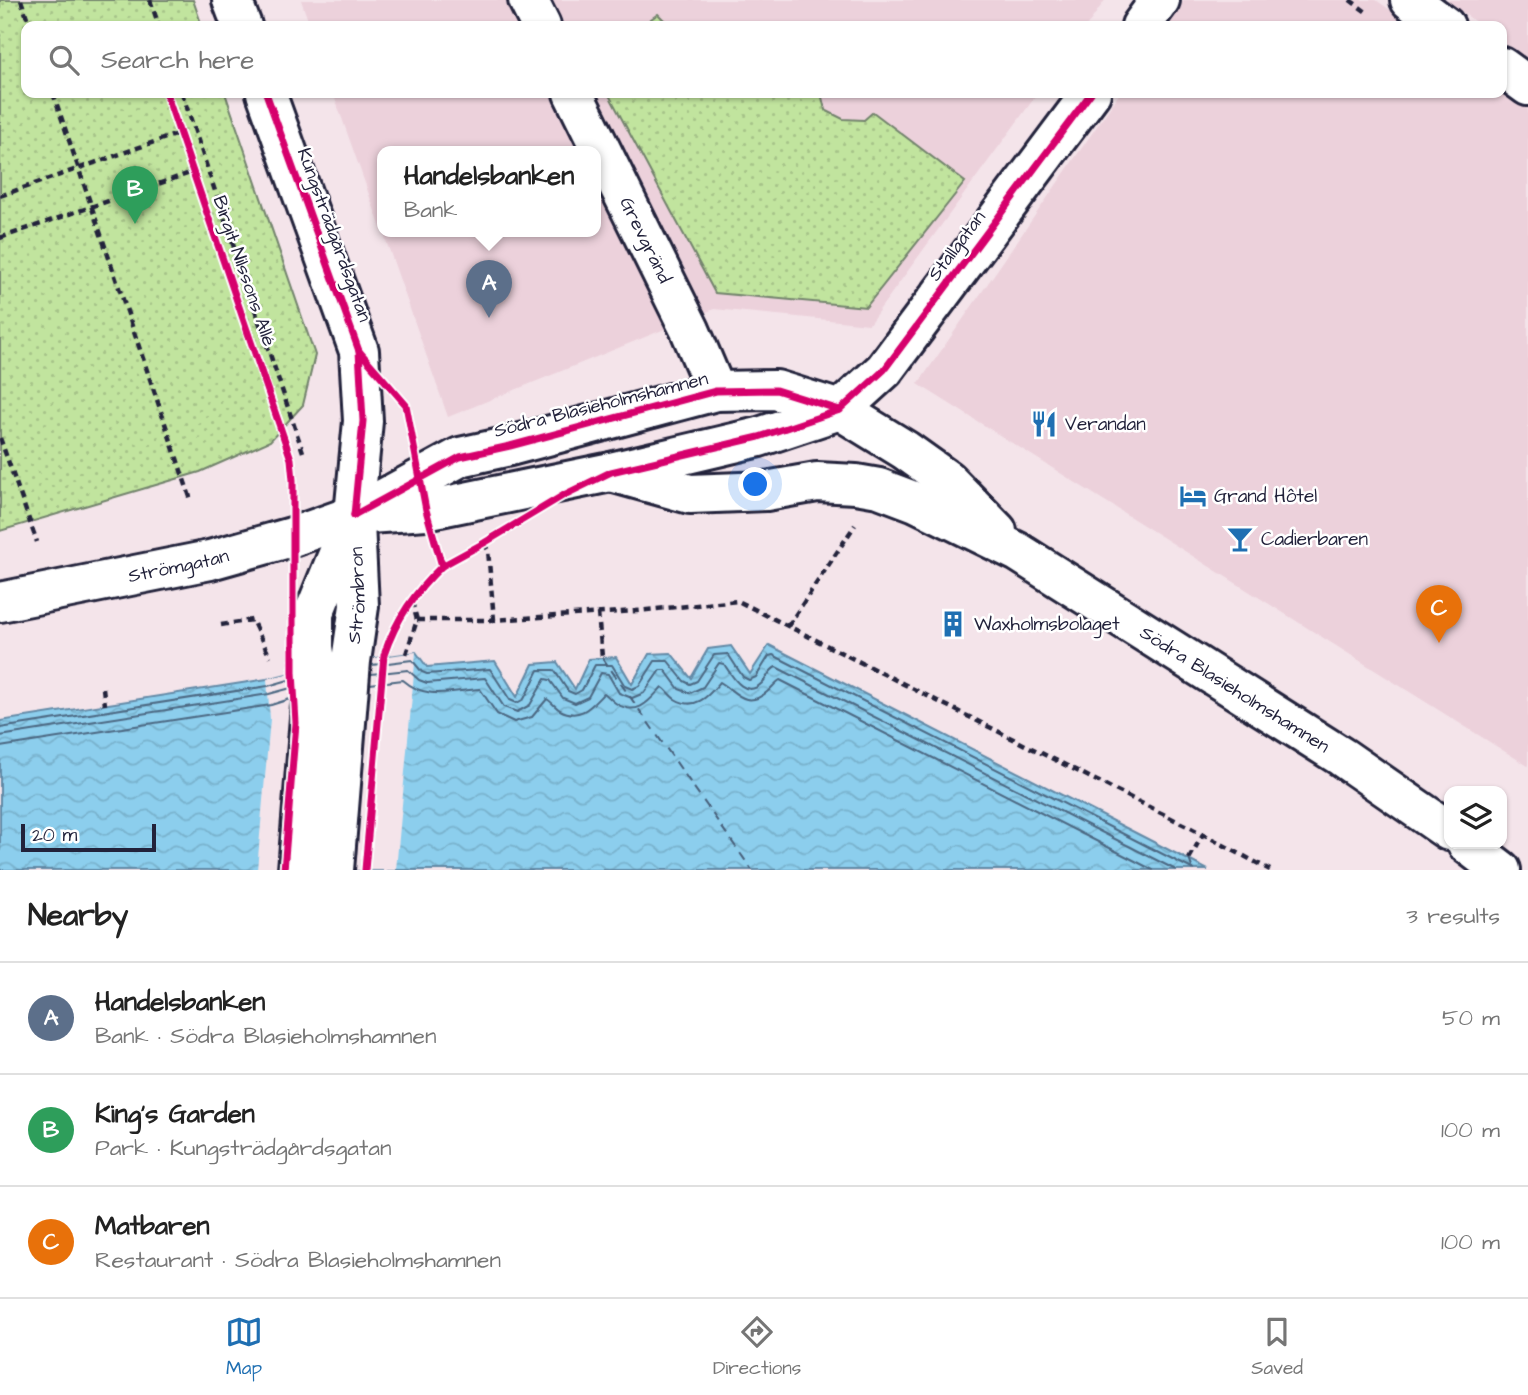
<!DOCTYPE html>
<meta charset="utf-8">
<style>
body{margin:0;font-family:"Architects Daughter",sans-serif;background:#f2f2f2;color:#222}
.controls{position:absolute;right:21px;bottom:21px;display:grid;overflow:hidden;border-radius:14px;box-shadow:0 2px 5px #0004}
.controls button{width:63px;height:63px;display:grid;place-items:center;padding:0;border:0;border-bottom:2px solid #e0e0e0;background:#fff;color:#222;font:35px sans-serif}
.scale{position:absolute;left:21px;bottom:18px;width:135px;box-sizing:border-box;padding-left:7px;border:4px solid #22223b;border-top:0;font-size:19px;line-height:24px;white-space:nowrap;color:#22223b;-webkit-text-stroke:5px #fff;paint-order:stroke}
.you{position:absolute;left:756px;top:485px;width:24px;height:24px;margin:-18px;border:5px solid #fff;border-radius:50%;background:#1a73e8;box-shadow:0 0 0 10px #1a73e833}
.badge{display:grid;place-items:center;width:46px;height:46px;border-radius:50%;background:#1f6fb2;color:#fff;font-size:23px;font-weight:700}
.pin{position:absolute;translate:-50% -58px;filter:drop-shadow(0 2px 4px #0008)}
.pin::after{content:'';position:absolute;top:37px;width:24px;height:21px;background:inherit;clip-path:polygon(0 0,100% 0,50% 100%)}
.popup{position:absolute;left:377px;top:146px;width:224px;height:91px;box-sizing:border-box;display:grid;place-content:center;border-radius:14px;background:#fff;filter:drop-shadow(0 2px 5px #0005);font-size:23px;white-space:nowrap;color:#767676}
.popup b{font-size:26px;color:#222}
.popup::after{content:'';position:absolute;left:50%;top:100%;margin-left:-14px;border:14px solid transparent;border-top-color:#fff}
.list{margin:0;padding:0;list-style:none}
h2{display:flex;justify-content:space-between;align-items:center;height:91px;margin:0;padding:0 28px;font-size:30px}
h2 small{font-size:23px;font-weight:400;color:#767676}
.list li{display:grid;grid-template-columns:46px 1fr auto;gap:21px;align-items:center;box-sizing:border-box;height:112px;padding:0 28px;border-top:2px solid #e0e0e0}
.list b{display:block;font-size:26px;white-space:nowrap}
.list p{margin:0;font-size:23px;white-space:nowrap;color:#767676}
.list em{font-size:23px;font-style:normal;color:#767676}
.icon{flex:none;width:38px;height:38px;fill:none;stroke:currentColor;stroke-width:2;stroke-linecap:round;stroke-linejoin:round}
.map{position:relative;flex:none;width:1528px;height:870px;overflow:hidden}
.search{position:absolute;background:#fff;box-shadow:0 2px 5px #0004;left:21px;right:21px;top:21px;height:77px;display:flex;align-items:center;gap:18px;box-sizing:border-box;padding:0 24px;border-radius:14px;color:#767676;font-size:26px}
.sheet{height:427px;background:#fff}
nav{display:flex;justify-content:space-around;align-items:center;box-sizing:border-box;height:98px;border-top:2px solid #e0e0e0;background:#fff;font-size:19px;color:#767676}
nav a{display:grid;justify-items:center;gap:4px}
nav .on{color:#1f6fb2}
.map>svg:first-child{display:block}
.built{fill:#ecd1db}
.park{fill:url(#park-dots);stroke:#72836c;stroke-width:2}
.water{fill:url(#water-waves);stroke:#6289a6;stroke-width:2}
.pier{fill:#f4e4ea}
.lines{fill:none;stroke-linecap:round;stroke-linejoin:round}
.shore{stroke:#4c6782;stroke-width:2}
.ferry{stroke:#475e79;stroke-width:2;stroke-dasharray:9 7;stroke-linecap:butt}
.street-casing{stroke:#22223b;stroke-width:44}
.secondary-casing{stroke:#22223b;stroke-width:44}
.path{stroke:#22223b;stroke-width:4.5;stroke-dasharray:7 5;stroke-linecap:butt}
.street{stroke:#fff;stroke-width:38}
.secondary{stroke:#fff;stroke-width:38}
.cycleway-casing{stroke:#fff;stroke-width:11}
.cycleway{stroke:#d6006c;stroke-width:7}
.labels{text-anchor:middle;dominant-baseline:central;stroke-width:5;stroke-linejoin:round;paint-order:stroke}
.street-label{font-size:19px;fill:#22223b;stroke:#fff}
.poi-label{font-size:19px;fill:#22223b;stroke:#fff;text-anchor:start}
</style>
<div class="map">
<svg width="1528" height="870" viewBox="0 0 1528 870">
<defs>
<pattern id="park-dots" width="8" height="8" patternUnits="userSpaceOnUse" patternTransform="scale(1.75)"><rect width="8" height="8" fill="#c1e49e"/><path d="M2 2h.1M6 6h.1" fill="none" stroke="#a6c389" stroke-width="1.8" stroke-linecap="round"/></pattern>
<pattern id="water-waves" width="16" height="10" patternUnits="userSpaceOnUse" patternTransform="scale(1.75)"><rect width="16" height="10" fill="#8cceed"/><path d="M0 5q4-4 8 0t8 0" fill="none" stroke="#78b1cc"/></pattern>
</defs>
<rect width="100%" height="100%" fill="#f4e4ea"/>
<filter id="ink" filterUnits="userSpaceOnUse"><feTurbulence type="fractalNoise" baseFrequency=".0143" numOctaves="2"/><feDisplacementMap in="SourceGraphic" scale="14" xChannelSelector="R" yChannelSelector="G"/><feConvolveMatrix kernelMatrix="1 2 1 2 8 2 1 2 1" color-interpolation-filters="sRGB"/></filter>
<g filter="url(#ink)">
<!-- built -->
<g class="built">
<path d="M301,0H1105L1087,26H310Z"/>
<path d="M1184,0H1376L1413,26H1166Z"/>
<path d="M1446,0H1528V62L1502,42V26H1481Z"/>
<path d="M1502,89L1528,107V766L918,384L1120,93H1502Z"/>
<path d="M333,93H1038L869,324L714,309L448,417L383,232H596V152H382V231Z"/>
</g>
<!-- park -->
<g class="park">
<path d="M0,0H193L202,26H26V93H225L315,355L303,405L270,441L200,472L0,531Z"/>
<path d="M658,14L670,26H641Z"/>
<path d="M608,93H821L825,110L843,119L864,120L873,112L965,182L866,307L715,293Z"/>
</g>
<!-- water -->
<path class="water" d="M769,645L1208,870H0V721L267,679L314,667L416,652L427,667L495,661L517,697L533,664L557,662L575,689L589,659L616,657L632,684L649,654L671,653L691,678L708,649L731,646L750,674Z"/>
<!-- pier -->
<path class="pier" d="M416,652L396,870H257L270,719L267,679L314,667Z"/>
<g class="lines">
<!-- shore -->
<g class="shore">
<path d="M372,665L412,660L422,672L427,674L490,669L510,700L517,703L524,699L539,670H554L568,691L575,694L582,690L595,665H612L625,686L632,689L639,686L655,661H668L684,681L690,684L697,681L714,655L728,654L743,677L749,680L756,677L769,656L773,655L1194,870"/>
<path d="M371,674L408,670L419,680L427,683L485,678L504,707L517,712L530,705L545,679L550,680L563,698L575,703L588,697L601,673L608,674L619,693L632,698L644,693L660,670H665L679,689L690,693L703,687L719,663L724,664C732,676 745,700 762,683C768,677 769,670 776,667L1176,870"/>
<path d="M370,684L403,680C427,701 450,691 480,689L497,714L514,722L532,717L547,699C552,702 555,707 560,710C581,721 592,705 604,693C608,696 612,701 617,704C638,717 650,700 662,687C667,690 670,696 675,699C696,712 709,695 720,682C735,691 746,710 767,692C772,688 775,683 780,680L1153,870"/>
<path d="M0,728L268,686L292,679"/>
<path d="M0,736L269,694L291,688"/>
<path d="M0,747L271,705L290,699"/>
</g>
<!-- ferry -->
<g class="ferry">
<path d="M602,657L752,870"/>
<path d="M1189,859L1193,870"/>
</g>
<!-- street casing -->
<g class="street-casing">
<g id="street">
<path d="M232,0L242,26"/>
<path d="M528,0L541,26"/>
<path d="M1410,0L1445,26"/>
<path d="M1502,67L1528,86"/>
<path d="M266,93L359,351L363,421L354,515"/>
<path id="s1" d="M573,93L690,330L716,391"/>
<path d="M840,410L905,450L947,480L997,531"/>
<path id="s2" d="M611,472L690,494L766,491L817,482L856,484L879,488L916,502L1018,552L1342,757L1449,831"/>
<path d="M1467,844L1501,870"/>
</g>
</g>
<!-- secondary casing -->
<g class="secondary-casing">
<g id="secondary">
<path d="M1141,26L1160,0"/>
<path d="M354,515L426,510L611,472L759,437L840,410L884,370L1091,93"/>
<path id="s3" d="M0,602L210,560L292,537L354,515L460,457L510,446L716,391L776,390L840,410"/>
<path d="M298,870L314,667V613L354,515"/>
<path id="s4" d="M334,870L351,661L359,606L355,524"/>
</g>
</g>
<!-- path -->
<g class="path">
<path d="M21,0L30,26"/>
<path d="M150,0L159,26"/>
<path d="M1350,0L1369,14"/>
<path d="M53,93L191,500"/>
<path d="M182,93L303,452"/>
<path d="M0,196L180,133"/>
<path d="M0,238L193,172"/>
<path d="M0,438L37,542"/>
<path d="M484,543L488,550L494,620"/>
<path d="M598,613L602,657"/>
<path d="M417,620H494L636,611L738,601L1203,834L1270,870"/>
<path d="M221,625L252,620L270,657"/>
<path d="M788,626L855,525"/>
<path d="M406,654L417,620L411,598"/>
<path d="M103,688L105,705"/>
<path d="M1189,859L1203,834"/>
</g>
<!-- street -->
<use href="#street" class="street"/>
<!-- secondary -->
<use href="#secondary" class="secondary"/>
<!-- cycleway casing -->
<g class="cycleway-casing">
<g id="cycleway">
<path d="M166,93L291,459L293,480V672L296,723L284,870"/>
<path d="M266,93L359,351L363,421L354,515"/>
<path d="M359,351L406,405L426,510L442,566C415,592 396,619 384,655L365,870"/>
<path d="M354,515L460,457L510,446L716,391L776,390L840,410"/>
<path d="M442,566L484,543L564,495L611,472L759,437L840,410L884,370L1091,93"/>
</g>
</g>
<!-- cycleway -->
<use href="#cycleway" class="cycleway"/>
</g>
</g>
<!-- icons -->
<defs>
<g id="restaurant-bare" transform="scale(2.1)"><path d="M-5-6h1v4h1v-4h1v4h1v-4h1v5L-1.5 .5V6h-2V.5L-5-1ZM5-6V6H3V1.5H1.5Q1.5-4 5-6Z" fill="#1f6fb2" stroke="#fff" stroke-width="2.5" paint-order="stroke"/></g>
<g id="hotel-bare" transform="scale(2.1)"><path d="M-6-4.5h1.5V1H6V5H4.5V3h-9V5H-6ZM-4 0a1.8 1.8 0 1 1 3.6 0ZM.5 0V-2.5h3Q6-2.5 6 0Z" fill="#1f6fb2" stroke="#fff" stroke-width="2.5" paint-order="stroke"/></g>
<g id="bar-bare" transform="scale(2.1)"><path d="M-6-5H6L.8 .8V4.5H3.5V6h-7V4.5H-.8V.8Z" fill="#1f6fb2" stroke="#fff" stroke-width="2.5" paint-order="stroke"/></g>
<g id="building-bare" transform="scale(2.1)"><path d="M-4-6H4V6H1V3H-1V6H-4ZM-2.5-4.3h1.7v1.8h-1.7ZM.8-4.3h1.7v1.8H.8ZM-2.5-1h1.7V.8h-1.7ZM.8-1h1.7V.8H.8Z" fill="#1f6fb2" stroke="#fff" stroke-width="2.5" paint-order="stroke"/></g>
</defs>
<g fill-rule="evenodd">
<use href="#restaurant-bare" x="1044" y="424"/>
<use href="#hotel-bare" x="1193" y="496"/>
<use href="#bar-bare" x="1240" y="539"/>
<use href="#building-bare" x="953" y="624"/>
</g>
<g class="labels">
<!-- street labels -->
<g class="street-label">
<text transform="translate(334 235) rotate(70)">Kungsträdgårdsgatan</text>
<text stroke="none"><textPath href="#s1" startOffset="164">Grevgränd</textPath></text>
<text transform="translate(957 246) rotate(-53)">Stallgatan</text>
<text transform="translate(244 271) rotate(71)">Birgit Nilssons Allé</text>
<text transform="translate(601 405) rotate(-14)">Södra Blasieholmshamnen</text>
<text stroke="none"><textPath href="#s3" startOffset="182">Strömgatan</textPath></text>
<text stroke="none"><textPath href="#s4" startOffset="276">Strömbron</textPath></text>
<text stroke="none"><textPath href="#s2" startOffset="682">Södra Blasieholmshamnen</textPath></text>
</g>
<!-- poi labels -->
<g class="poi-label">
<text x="1065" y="424">Verandan</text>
<text x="1214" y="496">Grand Hôtel</text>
<text x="1261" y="539">Cadierbaren</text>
<text x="974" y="624">Waxholmsbolaget</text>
</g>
</g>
</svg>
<div class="controls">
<button><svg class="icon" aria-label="layers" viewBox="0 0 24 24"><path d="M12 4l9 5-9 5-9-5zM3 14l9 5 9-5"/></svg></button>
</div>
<div class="scale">20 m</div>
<div class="you"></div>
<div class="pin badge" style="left:489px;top:318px;background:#5c6f8a">A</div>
<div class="popup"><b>Handelsbanken</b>Bank</div>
<div class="pin badge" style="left:135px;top:224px;background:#2e9e5b">B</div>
<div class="pin badge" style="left:1439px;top:643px;background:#e8710a">C</div>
<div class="search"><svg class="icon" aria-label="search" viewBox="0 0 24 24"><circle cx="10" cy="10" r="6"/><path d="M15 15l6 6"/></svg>Search here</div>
</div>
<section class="sheet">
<h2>Nearby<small>3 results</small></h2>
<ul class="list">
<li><span class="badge" style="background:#5c6f8a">A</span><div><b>Handelsbanken</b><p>Bank · Södra Blasieholmshamnen</p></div><em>50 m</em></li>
<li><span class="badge" style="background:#2e9e5b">B</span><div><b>King's Garden</b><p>Park · Kungsträdgårdsgatan</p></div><em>100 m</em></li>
<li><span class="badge" style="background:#e8710a">C</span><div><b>Matbaren</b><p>Restaurant · Södra Blasieholmshamnen</p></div><em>100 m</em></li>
</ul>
</section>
<nav>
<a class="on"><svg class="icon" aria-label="map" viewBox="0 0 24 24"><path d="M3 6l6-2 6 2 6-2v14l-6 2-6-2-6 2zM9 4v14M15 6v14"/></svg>Map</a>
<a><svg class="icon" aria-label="directions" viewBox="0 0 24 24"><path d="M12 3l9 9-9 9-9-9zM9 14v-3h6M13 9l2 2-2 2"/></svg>Directions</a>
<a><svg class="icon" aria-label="saved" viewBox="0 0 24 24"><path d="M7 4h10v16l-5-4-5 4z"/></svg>Saved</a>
</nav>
